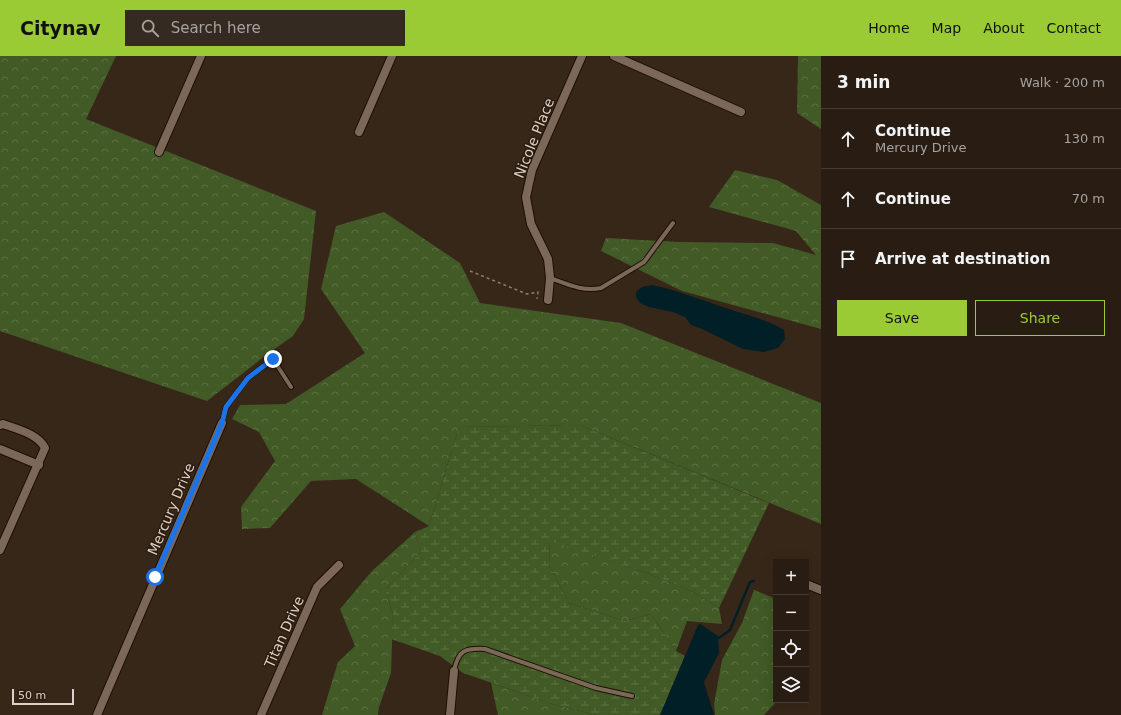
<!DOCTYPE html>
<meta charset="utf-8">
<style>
body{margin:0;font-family:"DejaVu Sans",sans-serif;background:#352a21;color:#f1f3f6}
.controls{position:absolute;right:12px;bottom:12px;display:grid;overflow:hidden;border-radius:0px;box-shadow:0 4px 16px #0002}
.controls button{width:36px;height:36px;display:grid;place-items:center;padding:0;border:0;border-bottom:1px solid #453b33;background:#291d13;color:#f1f3f6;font:20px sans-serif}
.scale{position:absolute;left:12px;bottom:10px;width:62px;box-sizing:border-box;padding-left:4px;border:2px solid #dcd1c8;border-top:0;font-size:11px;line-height:14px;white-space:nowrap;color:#dcd1c8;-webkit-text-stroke:3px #2d1d0f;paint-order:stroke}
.stop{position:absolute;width:12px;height:12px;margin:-9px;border:3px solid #1a73e8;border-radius:50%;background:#fff}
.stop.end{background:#1a73e8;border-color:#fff;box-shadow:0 1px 4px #0008}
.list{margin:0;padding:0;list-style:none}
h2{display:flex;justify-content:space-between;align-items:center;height:52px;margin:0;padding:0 16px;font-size:17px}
h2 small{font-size:13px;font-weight:400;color:#a5a2a0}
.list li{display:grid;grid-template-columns:26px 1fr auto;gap:12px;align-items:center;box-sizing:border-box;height:60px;padding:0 16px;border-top:1px solid #453b33}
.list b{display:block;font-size:15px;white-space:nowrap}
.list p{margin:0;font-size:13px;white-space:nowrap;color:#a5a2a0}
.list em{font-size:13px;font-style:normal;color:#a5a2a0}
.actions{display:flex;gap:8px;padding:12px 16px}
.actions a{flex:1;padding:9px 0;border:1px solid #9acb34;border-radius:0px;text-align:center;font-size:14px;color:#9acb34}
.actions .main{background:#9acb34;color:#111}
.icon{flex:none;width:22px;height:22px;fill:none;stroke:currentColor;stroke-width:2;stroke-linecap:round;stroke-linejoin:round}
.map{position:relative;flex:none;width:821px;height:659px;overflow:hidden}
header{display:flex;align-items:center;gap:24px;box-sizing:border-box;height:56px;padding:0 20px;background:#9acb34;color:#111}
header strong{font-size:19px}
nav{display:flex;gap:22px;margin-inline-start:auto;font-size:14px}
.search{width:280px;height:36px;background:#352a21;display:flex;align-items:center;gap:10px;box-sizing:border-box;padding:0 14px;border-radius:0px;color:#a5a2a0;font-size:15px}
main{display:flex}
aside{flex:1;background:#291d13}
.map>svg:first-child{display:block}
.forest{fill:url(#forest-crowns)}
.wetland{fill:url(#wetland-marsh)}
.water{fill:#001f27}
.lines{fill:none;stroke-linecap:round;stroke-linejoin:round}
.stream{stroke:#001f27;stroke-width:2.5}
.lane-casing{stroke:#1e0f03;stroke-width:6}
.street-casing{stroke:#1e0f03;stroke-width:10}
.path{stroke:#8d7f74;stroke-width:1.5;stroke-dasharray:3 3;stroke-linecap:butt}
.lane{stroke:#7b6858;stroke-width:4}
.street{stroke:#7b6858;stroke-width:8}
.route{stroke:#1a73e8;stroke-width:5}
.labels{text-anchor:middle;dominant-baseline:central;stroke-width:3;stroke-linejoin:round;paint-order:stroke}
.street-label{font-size:14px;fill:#dcd1c8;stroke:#2d1d0f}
</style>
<header>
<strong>Citynav</strong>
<div class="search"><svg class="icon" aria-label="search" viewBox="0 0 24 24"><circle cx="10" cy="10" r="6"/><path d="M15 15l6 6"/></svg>Search here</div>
<nav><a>Home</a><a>Map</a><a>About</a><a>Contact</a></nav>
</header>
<main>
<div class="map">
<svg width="821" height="659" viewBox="0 0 821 659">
<defs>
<pattern id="forest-crowns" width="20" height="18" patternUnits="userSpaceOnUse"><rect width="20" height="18" fill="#415a26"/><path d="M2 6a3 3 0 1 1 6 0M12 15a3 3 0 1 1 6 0" fill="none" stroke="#5c7144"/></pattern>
<pattern id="wetland-marsh" width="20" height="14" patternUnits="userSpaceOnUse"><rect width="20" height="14" fill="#415a26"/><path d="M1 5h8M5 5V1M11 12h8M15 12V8" fill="none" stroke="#5c7144"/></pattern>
</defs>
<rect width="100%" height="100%" fill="#372719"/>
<!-- forest -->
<g class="forest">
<path d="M0,0H116L86,63L316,155L304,263L293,280L270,296L207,345L0,275Z"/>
<path d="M798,0H821V73L797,57Z"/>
<path d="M735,114L777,124L821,149V273L682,235L601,195L606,182L679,186L773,187L816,199L796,175L709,151Z"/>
<path d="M384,156L460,207L480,247L621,267L821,347V468L580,369L459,371L429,470L356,423L311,425L270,472L242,473L241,451L275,405L259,376L232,363L240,349L286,348L365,297L321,233L336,170Z"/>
<path d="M415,476L421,496L385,534L393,558L391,617L379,651L378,659H322L338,606L355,590L340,553L372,515Z"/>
<path d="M550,484L647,517L693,536L719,552L722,568L687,565L676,595L651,558L625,565L569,547L549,509Z"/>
<path d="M754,534L776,543V644H778L764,659H715L714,648L722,604L742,567Z"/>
<path d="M491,627L552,648L597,659H498Z"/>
</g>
<!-- wetland -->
<path class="wetland" d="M580,369L769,447L719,552L693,536L647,517L550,485L549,509L569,547L625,565L651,558L676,595L685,600L660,659H597L552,648L463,617L440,600L391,583L393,558L385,534L421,496L415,476L429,470L459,371Z"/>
<!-- water -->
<g class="water">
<path d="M652,229C678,234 703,245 729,253C749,260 766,263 784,274L785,283L778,292L764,296L743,293L700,272L691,269L685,261L673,256L649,251L640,247L636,241V236L642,231Z"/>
<path d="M700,568L718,580L719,597L704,626L714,659H660L698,569Z"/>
</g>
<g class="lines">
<!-- stream -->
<path class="stream" d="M719,582L730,574L750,526L754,525"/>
<!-- lane casing -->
<g class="lane-casing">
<g id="lane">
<path d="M550,222C567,228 583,236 601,232L644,206L673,167"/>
<path d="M222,367L226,351L248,322L273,303L291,331"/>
<path d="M454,615C458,594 465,592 485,593L596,632L632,640"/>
</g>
</g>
<!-- street casing -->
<g class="street-casing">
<g id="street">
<path d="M614,0L741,56"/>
<path d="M359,76L392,0"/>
<path d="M159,96L201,0"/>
<path d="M548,244L550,222L548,203L531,168L526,141L532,114L582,0"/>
<path d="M0,369L3,368C17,373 38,378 45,392L0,494"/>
<path d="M0,393L39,409"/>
<path d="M806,528L821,534"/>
<path d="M97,659L222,367"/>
<path d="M261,659L317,531L339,509"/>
<path d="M450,659L454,615"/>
</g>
</g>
<!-- path -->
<path class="path" d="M470,215L527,238L538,236L537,243"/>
<!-- lane -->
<use href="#lane" class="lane"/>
<!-- street -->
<use href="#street" class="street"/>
</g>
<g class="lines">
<!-- route -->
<path class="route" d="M155,521L222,367L226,351L248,322L273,303"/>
</g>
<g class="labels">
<!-- street labels -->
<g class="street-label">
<text transform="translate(534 82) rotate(-68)">Nicole Place</text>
<text transform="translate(171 453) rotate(-67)">Mercury Drive</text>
<text transform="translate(284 576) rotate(-66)">Titan Drive</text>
</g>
</g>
</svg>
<div class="controls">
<button>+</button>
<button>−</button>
<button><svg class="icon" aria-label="locate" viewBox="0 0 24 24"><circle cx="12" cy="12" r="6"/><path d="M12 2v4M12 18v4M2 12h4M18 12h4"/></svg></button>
<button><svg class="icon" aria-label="layers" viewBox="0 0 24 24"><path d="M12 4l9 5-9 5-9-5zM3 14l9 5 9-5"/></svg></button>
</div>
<div class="scale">50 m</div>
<div class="stop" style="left:155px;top:521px"></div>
<div class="stop end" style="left:273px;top:303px"></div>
</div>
<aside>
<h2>3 min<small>Walk · 200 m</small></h2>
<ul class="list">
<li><svg class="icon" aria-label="ahead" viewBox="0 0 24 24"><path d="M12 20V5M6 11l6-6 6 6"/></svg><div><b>Continue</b><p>Mercury Drive</p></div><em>130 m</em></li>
<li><svg class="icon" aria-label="ahead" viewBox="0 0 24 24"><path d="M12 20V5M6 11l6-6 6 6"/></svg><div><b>Continue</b></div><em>70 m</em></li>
<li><svg class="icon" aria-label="arrive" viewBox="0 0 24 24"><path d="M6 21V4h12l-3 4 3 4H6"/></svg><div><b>Arrive at destination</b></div></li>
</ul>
<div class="actions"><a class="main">Save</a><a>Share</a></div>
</aside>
</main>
